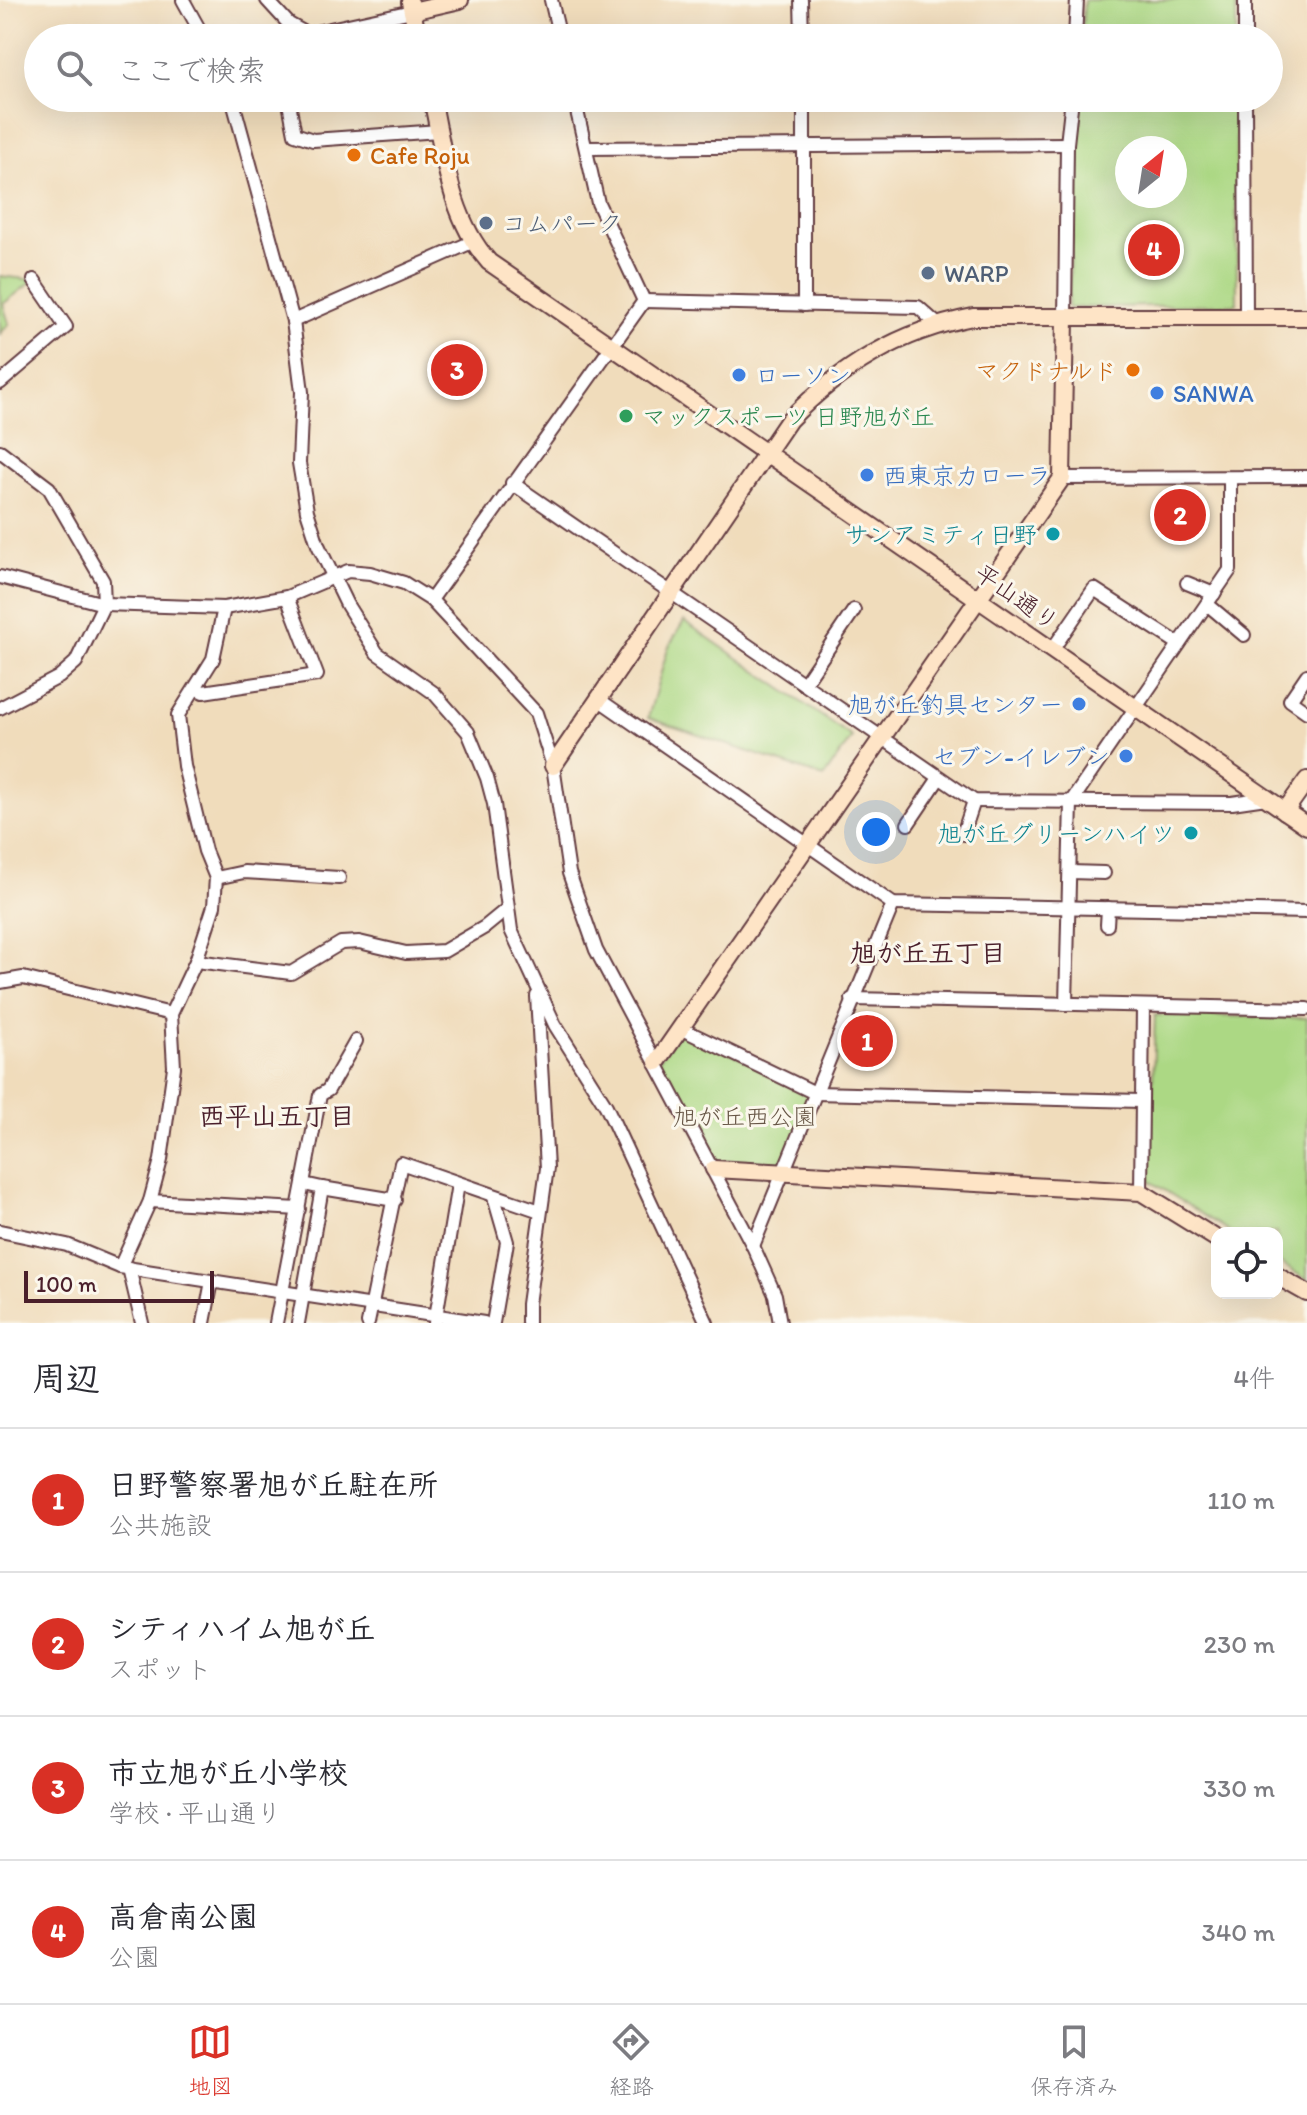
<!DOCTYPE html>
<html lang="ja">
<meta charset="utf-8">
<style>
body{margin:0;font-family:Itim,"Klee One",sans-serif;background:#f7f7f7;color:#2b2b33}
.controls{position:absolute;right:24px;bottom:24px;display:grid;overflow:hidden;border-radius:16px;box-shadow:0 8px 32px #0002}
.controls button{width:72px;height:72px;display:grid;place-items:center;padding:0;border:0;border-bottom:2px solid #e1e1e2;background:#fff;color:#2b2b33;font:40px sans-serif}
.compass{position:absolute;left:1115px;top:136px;width:72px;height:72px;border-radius:50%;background:#fff;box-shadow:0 8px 32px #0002;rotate:30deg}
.scale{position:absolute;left:24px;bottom:20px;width:190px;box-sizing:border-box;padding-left:8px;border:4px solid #4a1f2b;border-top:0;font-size:22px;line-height:28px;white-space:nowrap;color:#4a1f2b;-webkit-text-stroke:6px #fbf7ec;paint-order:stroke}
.you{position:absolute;left:876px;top:832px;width:28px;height:28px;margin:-20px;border:6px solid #fff;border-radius:50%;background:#1a73e8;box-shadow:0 0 0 12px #1a73e833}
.badge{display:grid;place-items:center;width:52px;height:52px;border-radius:50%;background:#d93025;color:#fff;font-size:26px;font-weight:700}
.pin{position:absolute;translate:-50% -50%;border:4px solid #fff;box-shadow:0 2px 8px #0006}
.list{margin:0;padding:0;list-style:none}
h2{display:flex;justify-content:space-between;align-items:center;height:104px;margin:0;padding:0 32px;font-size:34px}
h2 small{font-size:26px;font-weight:400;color:#7c7c81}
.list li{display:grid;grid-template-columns:52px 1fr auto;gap:24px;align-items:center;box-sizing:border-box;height:144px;padding:0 32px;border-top:2px solid #e1e1e2}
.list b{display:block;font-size:30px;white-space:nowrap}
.list p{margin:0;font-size:26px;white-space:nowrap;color:#7c7c81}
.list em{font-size:26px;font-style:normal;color:#7c7c81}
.icon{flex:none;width:44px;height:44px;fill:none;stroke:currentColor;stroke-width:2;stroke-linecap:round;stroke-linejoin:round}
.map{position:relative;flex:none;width:1307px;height:1323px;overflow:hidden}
.search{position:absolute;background:#fff;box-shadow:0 8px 32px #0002;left:24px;right:24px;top:24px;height:88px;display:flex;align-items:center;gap:20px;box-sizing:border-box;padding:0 28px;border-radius:44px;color:#7c7c81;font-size:30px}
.sheet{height:680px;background:#fff}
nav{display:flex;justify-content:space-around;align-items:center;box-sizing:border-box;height:112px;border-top:2px solid #e1e1e2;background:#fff;font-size:22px;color:#7c7c81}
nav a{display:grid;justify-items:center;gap:4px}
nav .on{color:#d93025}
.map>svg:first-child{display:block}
.green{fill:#acd884;stroke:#7b7c58;stroke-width:2;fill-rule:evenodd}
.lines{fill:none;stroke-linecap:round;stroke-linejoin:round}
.street-casing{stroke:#633b41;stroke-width:16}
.secondary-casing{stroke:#633b41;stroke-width:20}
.street{stroke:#fff;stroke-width:12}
.secondary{stroke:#fee4c6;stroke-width:16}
.food-dot{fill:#e8710a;stroke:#fbf7ec;stroke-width:3}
.service-dot{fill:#5c6f8a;stroke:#fbf7ec;stroke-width:3}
.shop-dot{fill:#3f7fe0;stroke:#fbf7ec;stroke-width:3}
.leisure-dot{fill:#2e9e5b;stroke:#fbf7ec;stroke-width:3}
.culture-dot{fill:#0f9aa8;stroke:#fbf7ec;stroke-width:3}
.labels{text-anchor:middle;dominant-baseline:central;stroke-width:6;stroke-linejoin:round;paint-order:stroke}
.food-label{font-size:24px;fill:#c56008;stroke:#fbf7ec;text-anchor:start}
.service-label{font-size:24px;fill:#4e5e75;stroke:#fbf7ec;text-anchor:start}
.shop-label{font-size:24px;fill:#366cbe;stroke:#fbf7ec;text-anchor:start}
.leisure-label{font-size:24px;fill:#27864d;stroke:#fbf7ec;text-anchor:start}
.culture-label{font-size:24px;fill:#0d838f;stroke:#fbf7ec;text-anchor:end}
.street-label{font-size:24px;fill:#4a1f2b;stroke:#fbf7ec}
.park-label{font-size:24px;fill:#675646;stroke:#fbf7ec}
.neighbourhood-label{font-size:26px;font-weight:bold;fill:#4a1f2b;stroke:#fbf7ec}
</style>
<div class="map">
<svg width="1307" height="1323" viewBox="0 0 1307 1323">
<rect width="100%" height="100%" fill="#fbf7ec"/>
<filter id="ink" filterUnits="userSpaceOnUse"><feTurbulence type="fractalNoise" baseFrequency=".0125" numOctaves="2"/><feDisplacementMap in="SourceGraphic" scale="16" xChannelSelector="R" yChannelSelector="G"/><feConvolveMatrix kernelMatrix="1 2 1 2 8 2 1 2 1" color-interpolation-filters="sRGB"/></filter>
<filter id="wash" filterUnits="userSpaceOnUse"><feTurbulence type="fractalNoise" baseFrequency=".006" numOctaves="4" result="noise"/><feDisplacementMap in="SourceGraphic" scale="32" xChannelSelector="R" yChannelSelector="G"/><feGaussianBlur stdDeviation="1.8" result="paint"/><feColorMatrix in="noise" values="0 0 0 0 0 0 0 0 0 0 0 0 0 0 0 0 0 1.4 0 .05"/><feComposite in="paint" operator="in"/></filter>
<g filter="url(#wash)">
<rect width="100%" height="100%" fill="#f0dcbb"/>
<!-- green -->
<g class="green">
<path d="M1084,0H1236V38H1082Z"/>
<path d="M1079,98H1236L1237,304L1068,308ZM1127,148H1175V196H1127Z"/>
<path d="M0,276L34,280L3,304L9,324L0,334Z"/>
<path d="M684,621L852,737L824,777L648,718L668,648Z"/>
<path d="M1155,1015L1307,1018V1280L1277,1261V1233H1232L1150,1181Z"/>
<path d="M682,1029L815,1093L783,1171L714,1169L657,1062Z"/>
</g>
</g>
<g filter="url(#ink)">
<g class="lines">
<!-- street casing -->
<g class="street-casing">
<g id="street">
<path d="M183,0L204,38"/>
<path d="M267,0L289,24L307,34L412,11"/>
<path d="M551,0L560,38"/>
<path d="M801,0L802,38"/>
<path d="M1245,0V38"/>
<path d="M1075,38L1077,0"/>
<path d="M232,98L293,321L302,392L299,463L307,511L318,545L347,605L377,653L434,693L468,732L487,778L494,804L511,930L555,1025L606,1106L707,1323"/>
<path d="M288,98L295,134L313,140L439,131"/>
<path d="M804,98V305"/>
<path d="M1245,98L1246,316"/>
<path d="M586,148L1067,144"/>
<path d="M644,301L918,307L937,324"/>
<path d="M1065,319L1067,144L1072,98"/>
<path d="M293,321L472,242"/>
<path d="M0,383L66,327L34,280"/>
<path d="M0,451L49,488L103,581L104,604L76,662L59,677L0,708"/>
<path d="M1062,478L1307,477"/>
<path d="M512,483L974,801L1232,803L1266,798"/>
<path d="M0,577L104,604L224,608L287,597L348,571L370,573L404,583L431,600L536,713L553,766L569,873L596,950L753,1246L775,1295L780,1323"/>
<path d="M1187,583L1214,594"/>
<path d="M431,600L644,301L598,203L574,98"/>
<path d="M1207,604L1244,635"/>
<path d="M1052,650L1094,589L1179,644"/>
<path d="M1307,675L1290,700L1307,712"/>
<path d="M804,684L854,610"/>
<path d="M197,689L203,692L317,675L287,597"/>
<path d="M598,699L893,904L1307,912"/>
<path d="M908,824L939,778"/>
<path d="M963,834L974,801"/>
<path d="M1070,872L1104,873"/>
<path d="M216,878L244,872L339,878"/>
<path d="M1107,925L1108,908"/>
<path d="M196,961L291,973L341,943L359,942L406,953L444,951L485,927L507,909"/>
<path d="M0,982L23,978L171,1014"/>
<path d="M852,999L1307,1009"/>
<path d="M1066,1004L1071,802L1230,570V479"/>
<path d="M682,1029L815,1093L1141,1101"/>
<path d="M322,1188L395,1200"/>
<path d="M1141,1192L1143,1007"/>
<path d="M150,1201L299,1209"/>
<path d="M0,1231L67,1245L120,1267L484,1323"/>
<path d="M753,1246L893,904"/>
<path d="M120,1267L150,1201L161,1160L174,1067L171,1014L196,961L214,906L216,878L205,851L184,766L178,715L213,659L224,608"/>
<path d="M129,1268L142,1323"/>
<path d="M204,1323L212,1281"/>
<path d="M276,1323L320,1095L328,1090L356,1041"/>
<path d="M298,1323L322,1188L304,1184"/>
<path d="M368,1323L401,1163L540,1211"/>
<path d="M435,1323L458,1184"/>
<path d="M493,1323L507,1242L494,1197"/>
<path d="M528,1323V1304L547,1168L537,996"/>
</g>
</g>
<!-- secondary casing -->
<g class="secondary-casing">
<g id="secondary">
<path d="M410,2L418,38"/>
<path d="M412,11L460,0"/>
<path d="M432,98C444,154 450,218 489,262L1307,826"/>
<path d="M553,766L789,420C841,367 899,331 973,317H1307"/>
<path d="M1285,811L1307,780"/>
<path d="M657,1062L1062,478L1065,319"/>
<path d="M714,1169L1141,1192L1217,1239"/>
<path d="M1277,1276L1307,1293"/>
</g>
</g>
<!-- street -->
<use href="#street" class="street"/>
<!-- secondary -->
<use href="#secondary" class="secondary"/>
</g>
</g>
<!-- markers -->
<g class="food-dot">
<circle cx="354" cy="155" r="8"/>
<circle cx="1133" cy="370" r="8"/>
</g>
<g class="service-dot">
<circle cx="486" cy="223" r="8"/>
<circle cx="928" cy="273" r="8"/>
</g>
<g class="shop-dot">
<circle cx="739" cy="375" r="8"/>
<circle cx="1157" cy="393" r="8"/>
<circle cx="867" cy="475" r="8"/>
<circle cx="1079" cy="704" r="8"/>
<circle cx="1126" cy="756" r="8"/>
</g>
<circle class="leisure-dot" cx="626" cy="416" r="8"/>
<g class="culture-dot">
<circle cx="1053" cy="534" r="8"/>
<circle cx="1191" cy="833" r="8"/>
</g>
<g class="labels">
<!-- food labels -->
<g class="food-label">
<text x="370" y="155">Cafe Roju</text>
<text x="1117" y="370" text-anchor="end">マクドナルド</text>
</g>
<!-- service labels -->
<g class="service-label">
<text x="502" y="223">コムパーク</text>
<text x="944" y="273">WARP</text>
</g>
<!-- shop labels -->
<g class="shop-label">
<text x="755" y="375">ローソン</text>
<text x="1173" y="393">SANWA</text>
<text x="883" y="475">西東京カローラ</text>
<text x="1063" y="704" text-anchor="end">旭が丘釣具センター</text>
<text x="1110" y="756" text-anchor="end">セブン-イレブン</text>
</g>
<!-- leisure labels -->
<g class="leisure-label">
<text x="642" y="416">マックスポーツ 日野旭が丘</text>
</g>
<!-- culture labels -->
<g class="culture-label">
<text x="1037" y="534">サンアミティ日野</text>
<text x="1175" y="833">旭が丘グリーンハイツ</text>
</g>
<!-- street labels -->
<g class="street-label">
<text transform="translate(1017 597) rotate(35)">平山通り</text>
</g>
<!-- park labels -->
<g class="park-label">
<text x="745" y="1116">旭が丘西公園</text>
</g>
<!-- neighbourhood labels -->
<g class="neighbourhood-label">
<text x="928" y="953">旭が丘五丁目</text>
<text x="277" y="1116">西平山五丁目</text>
</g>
</g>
</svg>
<div class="controls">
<button><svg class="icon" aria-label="locate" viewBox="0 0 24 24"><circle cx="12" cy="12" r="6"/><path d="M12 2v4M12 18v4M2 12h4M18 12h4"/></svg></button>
</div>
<svg class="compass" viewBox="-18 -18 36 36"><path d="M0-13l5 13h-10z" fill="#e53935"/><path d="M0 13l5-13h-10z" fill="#7c7c81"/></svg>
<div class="scale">100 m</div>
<div class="you"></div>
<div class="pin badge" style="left:867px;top:1041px">1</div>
<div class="pin badge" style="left:1180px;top:515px">2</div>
<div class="pin badge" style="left:457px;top:370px">3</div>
<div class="pin badge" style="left:1154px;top:250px">4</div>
<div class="search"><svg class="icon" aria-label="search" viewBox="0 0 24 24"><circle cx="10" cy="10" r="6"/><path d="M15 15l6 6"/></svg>ここで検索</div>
</div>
<section class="sheet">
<h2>周辺<small>4件</small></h2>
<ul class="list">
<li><span class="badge">1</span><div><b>日野警察署旭が丘駐在所</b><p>公共施設</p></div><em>110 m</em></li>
<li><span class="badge">2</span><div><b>シティハイム旭が丘</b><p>スポット</p></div><em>230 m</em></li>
<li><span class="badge">3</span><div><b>市立旭が丘小学校</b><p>学校 · 平山通り</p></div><em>330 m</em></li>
<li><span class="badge">4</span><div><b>高倉南公園</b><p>公園</p></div><em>340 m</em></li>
</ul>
</section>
<nav>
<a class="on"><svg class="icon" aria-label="map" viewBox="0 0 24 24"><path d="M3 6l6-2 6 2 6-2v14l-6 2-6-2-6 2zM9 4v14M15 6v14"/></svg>地図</a>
<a><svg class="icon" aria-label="directions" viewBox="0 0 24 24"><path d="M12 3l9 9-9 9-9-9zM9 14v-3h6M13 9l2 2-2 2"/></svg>経路</a>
<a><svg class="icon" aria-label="saved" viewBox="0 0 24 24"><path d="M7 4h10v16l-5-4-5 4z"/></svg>保存済み</a>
</nav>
